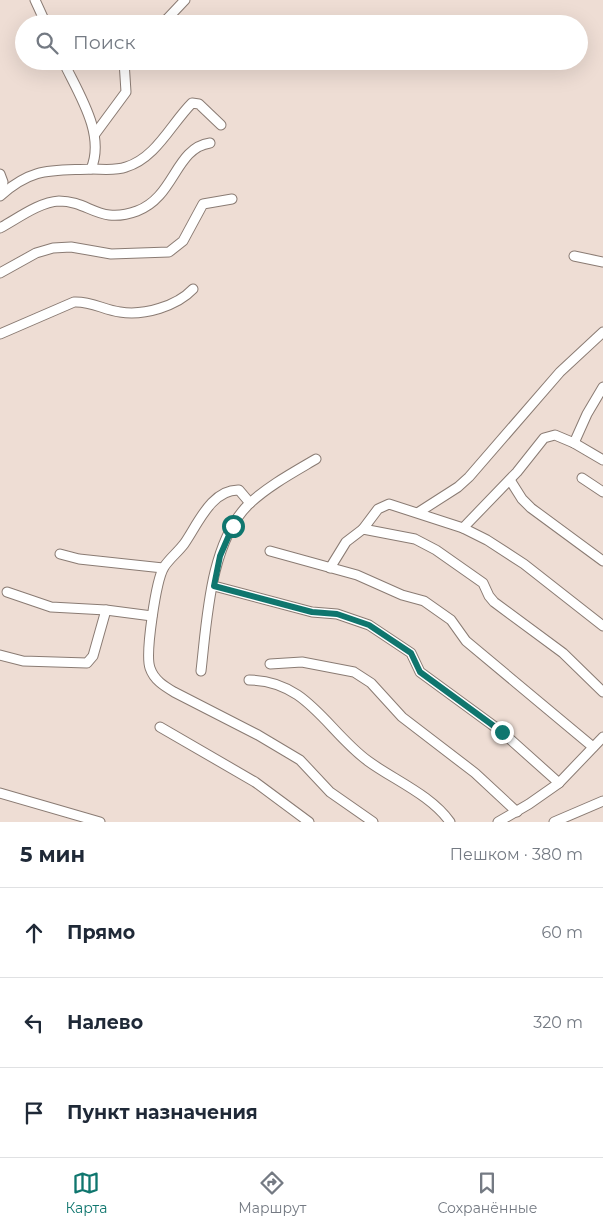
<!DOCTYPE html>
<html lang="ru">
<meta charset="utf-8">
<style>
body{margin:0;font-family:Montserrat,sans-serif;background:#f6f6f7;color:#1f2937}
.stop{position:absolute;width:15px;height:15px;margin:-11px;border:4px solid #0f766e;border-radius:50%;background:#fff}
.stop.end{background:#0f766e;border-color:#fff;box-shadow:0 1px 5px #0008}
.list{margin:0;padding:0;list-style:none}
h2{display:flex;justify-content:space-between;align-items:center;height:65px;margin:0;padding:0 20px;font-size:21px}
h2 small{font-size:16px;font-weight:400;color:#747a83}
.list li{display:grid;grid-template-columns:32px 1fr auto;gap:15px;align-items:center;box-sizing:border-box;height:90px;padding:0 20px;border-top:1px solid #e0e1e3}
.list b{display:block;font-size:19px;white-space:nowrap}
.list em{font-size:16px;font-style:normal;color:#747a83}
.icon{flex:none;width:28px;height:28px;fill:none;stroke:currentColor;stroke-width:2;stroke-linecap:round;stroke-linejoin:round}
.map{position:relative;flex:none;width:603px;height:822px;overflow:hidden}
.search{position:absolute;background:#fff;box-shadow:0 5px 20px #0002;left:15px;right:15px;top:15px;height:55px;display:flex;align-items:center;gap:12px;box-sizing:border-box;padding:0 18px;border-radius:28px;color:#747a83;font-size:19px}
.sheet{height:335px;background:#fff}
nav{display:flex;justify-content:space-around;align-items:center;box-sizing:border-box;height:70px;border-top:1px solid #e0e1e3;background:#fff;font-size:14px;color:#747a83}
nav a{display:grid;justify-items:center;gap:2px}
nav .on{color:#0f766e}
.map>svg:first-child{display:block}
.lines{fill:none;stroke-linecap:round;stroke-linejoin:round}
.minor-casing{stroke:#8a7b73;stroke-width:11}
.minor{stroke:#fff;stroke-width:9}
.route{stroke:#0f766e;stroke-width:6}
</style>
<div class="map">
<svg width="603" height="822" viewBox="0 0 603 822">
<rect width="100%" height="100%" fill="#eeddd4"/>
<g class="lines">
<!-- minor casing -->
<g class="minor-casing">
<g id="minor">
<path d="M35,0L46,24"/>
<path d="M159,24L167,19L185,0"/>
<path d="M95,134L126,92L124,61"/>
<path d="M91,169C102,169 115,171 126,167C156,158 171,124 192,103L199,104L221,125"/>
<path d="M0,174L3,182L0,195"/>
<path d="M0,196C33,167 50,171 91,169C106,134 78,93 63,61"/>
<path d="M0,228C17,219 39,202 59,201C90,201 99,225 137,211C175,197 175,148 210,143"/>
<path d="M574,256L603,262"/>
<path d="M0,273L36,253L53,248L71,247L111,254L169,252L183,241L203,204L232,199"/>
<path d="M0,334L74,302C91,301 104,310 120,312C144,316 177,306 193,289"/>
<path d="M574,443L603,460"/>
<path d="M582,478L603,492"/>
<path d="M510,480L522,499L531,508L603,561"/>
<path d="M250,503L239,490C211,489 197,526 184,544C178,552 169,559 164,567C156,580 145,654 150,668C154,680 164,686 174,692L258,735L300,760L330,792L373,822"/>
<path d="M419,512L458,487L469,477L560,372L603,332"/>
<path d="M463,528L517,472L544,438L555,435L574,443L587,414L603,387"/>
<path d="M363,529L378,509L389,504L463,528L487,540L524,564L603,626"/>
<path d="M270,551L357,575L402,595L424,601L451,620L466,641L593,747"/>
<path d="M60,554L79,559L163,568"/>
<path d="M330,568L346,542L363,529L415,539L436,550L483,583L489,596L494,602L563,653L603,692"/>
<path d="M214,586L312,612L337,614L369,625L411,653L420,672L502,732L559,783"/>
<path d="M7,592L51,607L106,610L152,616"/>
<path d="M0,655L23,661L87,663L93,656L106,610"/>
<path d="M270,664L302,662L354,672L371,683L402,717L475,773L517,812"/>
<path d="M201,671C207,619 210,542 249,504C268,486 294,472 316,459"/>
<path d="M249,680C307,680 327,731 368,761C394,780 431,795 450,822"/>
<path d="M160,727L255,782L309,822"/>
<path d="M0,793L100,822"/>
<path d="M498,822L529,804L559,783L603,737"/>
<path d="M554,822L603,801"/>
</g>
</g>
<!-- minor -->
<use href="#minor" class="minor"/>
</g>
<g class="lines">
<!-- route -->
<path class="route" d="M233,526L220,556L214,586L312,612L337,614L369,625L411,653L420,672L502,732"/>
</g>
</svg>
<div class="stop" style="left:233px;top:526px"></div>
<div class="stop end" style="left:502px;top:732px"></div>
<div class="search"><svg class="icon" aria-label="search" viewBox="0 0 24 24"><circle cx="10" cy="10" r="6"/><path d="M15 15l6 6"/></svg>Поиск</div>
</div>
<section class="sheet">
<h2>5 мин<small>Пешком · 380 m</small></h2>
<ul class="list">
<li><svg class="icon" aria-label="ahead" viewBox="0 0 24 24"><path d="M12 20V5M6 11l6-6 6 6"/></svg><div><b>Прямо</b></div><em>60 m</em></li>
<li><svg class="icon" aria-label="left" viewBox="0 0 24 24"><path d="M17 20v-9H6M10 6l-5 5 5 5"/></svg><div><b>Налево</b></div><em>320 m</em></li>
<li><svg class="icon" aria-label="arrive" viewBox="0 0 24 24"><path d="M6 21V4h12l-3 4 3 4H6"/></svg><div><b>Пункт назначения</b></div></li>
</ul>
</section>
<nav>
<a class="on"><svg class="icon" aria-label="map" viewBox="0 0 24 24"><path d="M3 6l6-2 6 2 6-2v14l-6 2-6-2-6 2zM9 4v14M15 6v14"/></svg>Карта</a>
<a><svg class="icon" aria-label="directions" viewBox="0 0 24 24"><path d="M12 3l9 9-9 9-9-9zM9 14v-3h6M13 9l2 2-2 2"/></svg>Маршрут</a>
<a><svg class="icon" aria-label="saved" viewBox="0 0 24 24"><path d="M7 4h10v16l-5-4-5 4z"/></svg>Сохранённые</a>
</nav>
